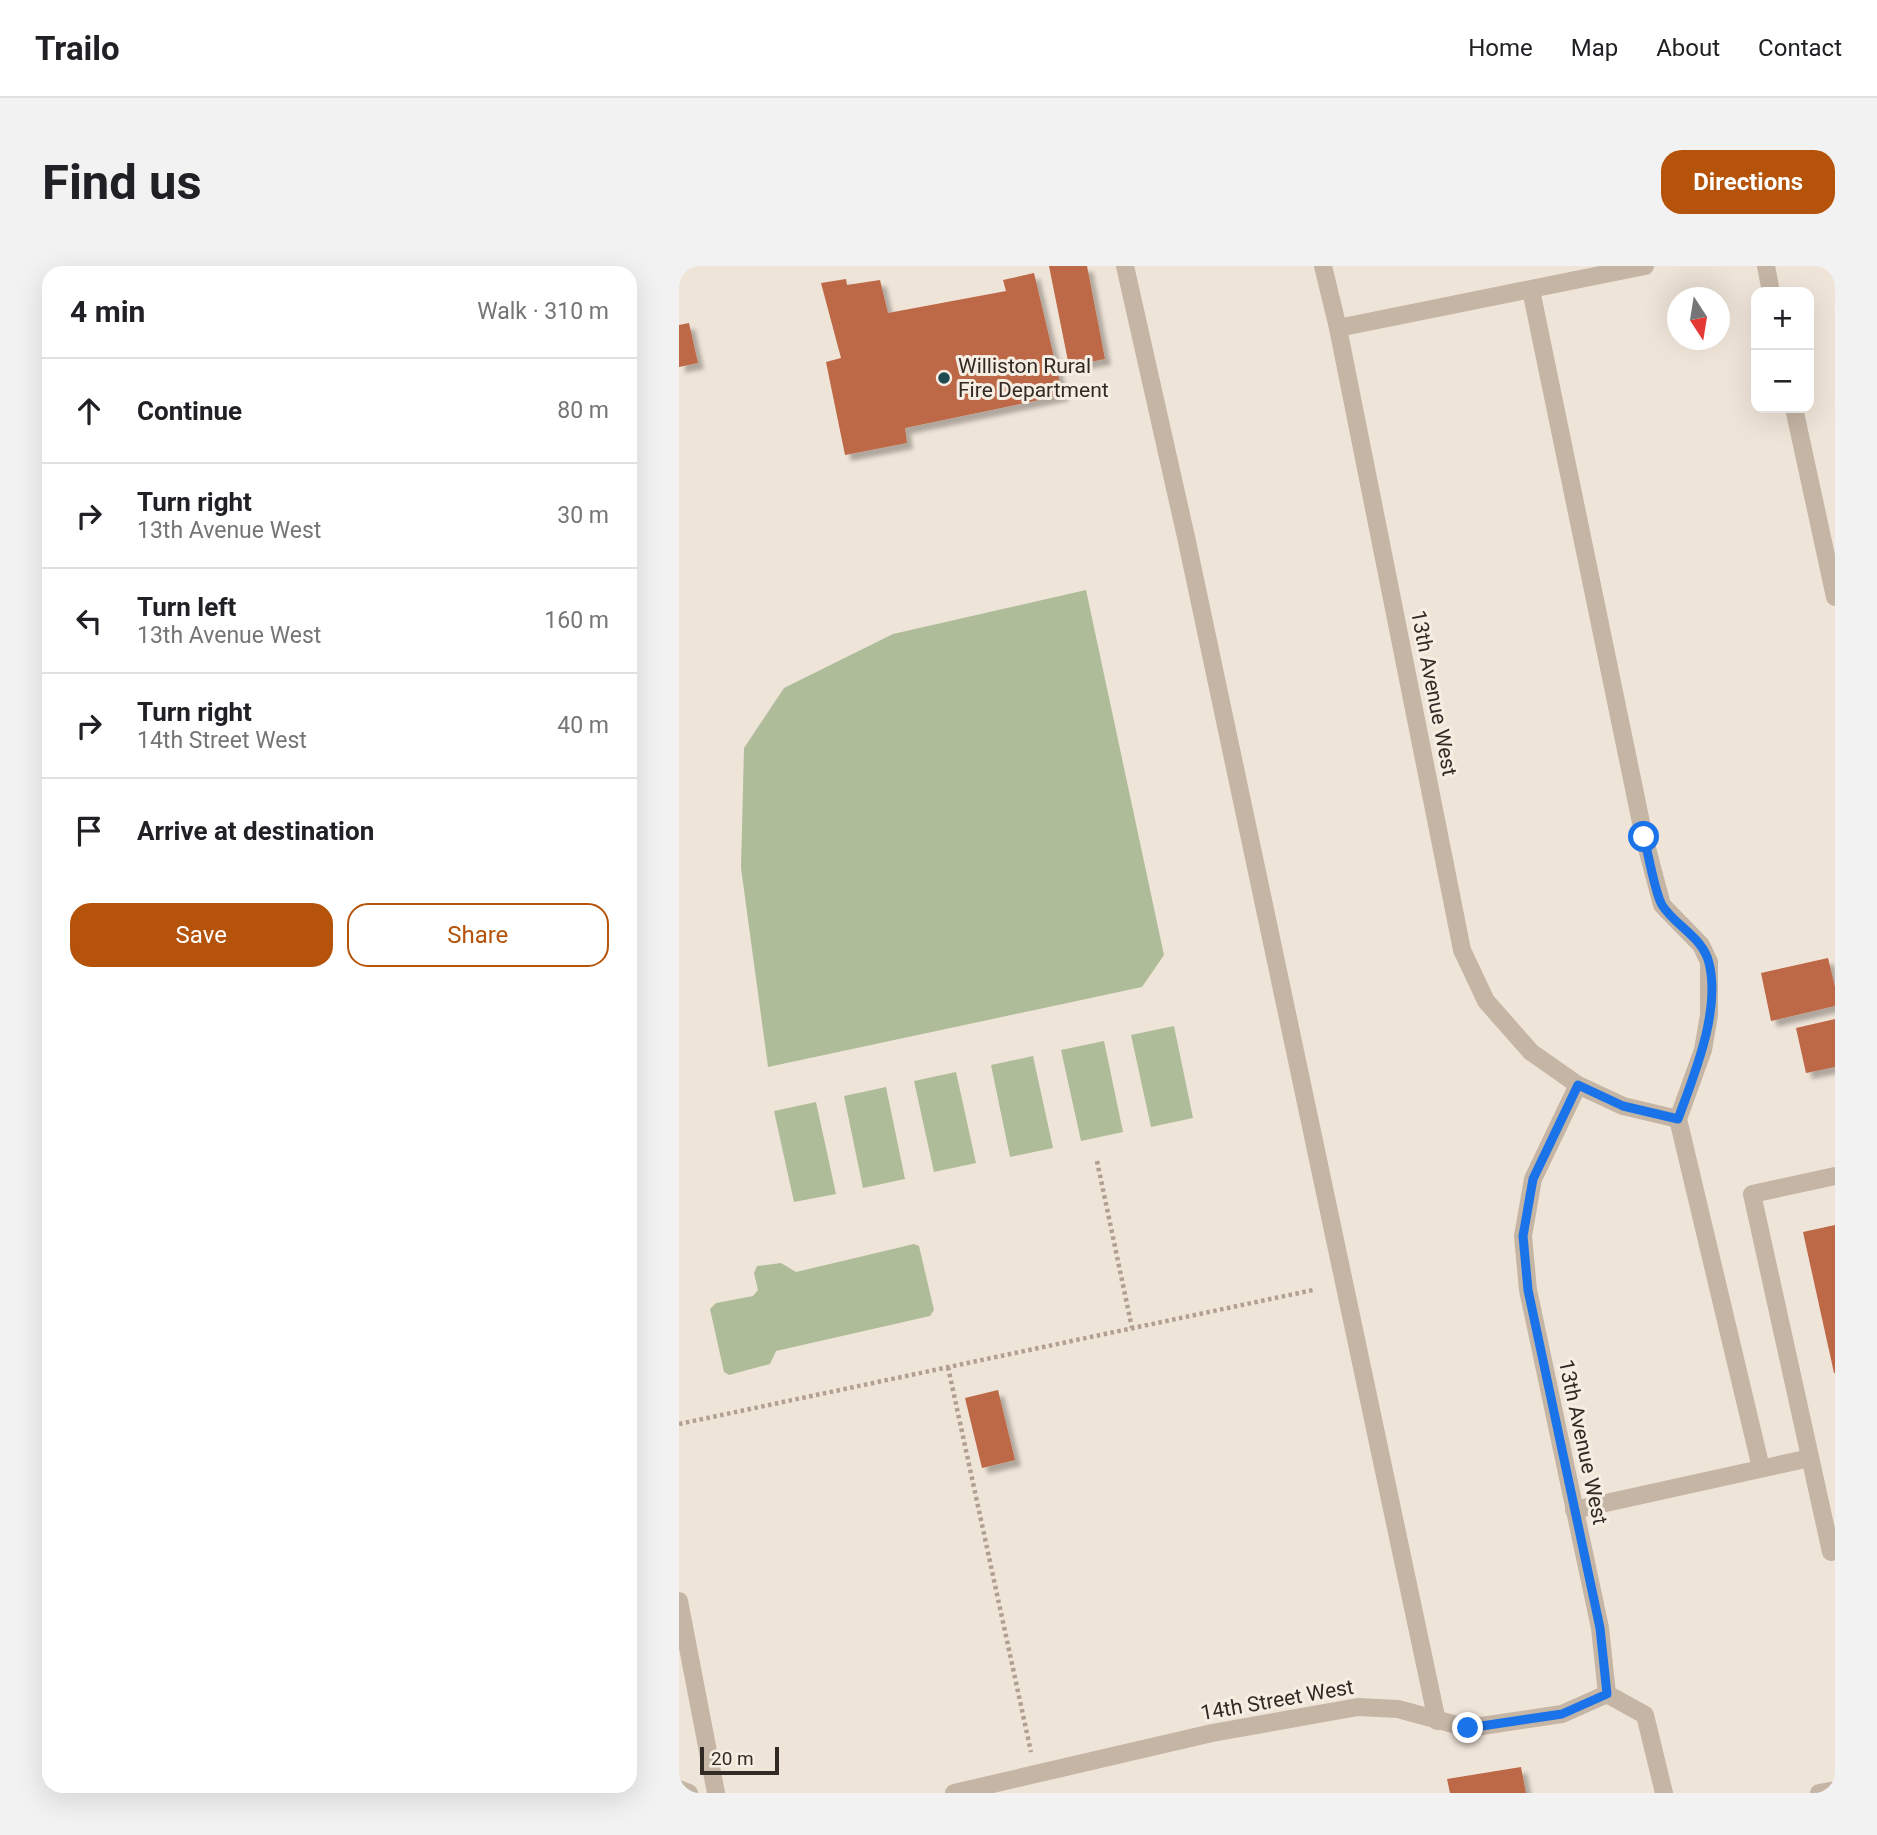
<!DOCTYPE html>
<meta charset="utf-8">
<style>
body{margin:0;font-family:Roboto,sans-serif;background:#f2f2f2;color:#202124}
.controls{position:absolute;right:21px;top:21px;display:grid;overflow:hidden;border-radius:14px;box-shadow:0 7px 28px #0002}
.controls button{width:63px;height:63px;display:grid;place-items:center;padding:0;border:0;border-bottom:2px solid #e0e0e0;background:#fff;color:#202124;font:35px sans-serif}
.compass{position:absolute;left:988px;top:21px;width:63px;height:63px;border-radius:50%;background:#fff;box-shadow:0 7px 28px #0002;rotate:168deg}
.scale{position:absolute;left:21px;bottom:18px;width:79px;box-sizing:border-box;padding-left:7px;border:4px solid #322a25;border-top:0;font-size:19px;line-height:24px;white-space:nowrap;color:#322a25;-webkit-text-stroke:5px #f7eee3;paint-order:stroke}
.stop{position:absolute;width:21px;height:21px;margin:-16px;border:5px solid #1a73e8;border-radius:50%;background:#fff}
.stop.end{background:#1a73e8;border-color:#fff;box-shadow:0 2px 7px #0008}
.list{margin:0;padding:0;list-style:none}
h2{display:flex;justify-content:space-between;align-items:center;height:91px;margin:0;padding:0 28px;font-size:30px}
h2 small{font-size:23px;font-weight:400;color:#757577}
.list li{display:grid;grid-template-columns:46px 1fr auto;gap:21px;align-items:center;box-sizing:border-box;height:105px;padding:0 28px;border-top:2px solid #e0e0e0}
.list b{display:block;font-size:26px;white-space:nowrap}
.list p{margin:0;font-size:23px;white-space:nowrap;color:#757577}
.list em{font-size:23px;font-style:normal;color:#757577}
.actions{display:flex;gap:14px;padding:21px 28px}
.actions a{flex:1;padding:16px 0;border:2px solid #b45309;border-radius:21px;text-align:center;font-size:24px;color:#b45309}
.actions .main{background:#b45309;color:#fff}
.icon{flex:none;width:38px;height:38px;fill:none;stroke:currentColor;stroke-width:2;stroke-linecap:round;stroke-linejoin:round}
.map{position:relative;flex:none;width:1156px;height:1527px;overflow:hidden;border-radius:21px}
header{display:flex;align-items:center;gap:42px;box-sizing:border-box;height:98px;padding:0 35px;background:#fff;border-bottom:2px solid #e0e0e0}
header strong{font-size:33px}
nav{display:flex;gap:38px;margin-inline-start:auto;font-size:24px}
.intro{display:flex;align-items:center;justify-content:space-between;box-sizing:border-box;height:168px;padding:0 42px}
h1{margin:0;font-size:49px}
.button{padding:18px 32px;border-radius:21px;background:#b45309;color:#fff;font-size:24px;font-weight:700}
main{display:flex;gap:42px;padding:0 42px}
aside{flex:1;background:#fff;border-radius:21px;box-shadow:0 7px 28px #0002}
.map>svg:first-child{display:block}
.green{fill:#afbc99}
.building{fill:#bd6747;filter:url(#shadow)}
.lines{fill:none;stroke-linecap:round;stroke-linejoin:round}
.path{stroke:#b19f8f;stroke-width:4.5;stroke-dasharray:3.5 3.5;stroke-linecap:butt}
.minor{stroke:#c5b5a5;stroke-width:18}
.route{stroke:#1a73e8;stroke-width:9}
.poi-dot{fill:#1e4b50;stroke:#f7eee3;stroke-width:2.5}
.labels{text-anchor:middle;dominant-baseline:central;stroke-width:6;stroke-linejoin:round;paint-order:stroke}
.poi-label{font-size:21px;fill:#322a25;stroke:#f7eee3;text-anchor:start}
.street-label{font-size:21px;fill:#322a25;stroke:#f7eee3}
</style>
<header>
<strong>Trailo</strong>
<nav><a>Home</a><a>Map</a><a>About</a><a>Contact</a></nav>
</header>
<div class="intro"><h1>Find us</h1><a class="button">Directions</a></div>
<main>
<aside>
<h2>4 min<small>Walk · 310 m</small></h2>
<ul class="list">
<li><svg class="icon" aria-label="ahead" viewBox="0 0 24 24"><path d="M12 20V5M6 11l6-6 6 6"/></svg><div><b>Continue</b></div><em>80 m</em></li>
<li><svg class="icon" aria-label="right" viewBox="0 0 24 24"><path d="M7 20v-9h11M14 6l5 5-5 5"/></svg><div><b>Turn right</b><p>13th Avenue West</p></div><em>30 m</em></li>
<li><svg class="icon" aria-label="left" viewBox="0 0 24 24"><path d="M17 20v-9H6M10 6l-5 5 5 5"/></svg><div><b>Turn left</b><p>13th Avenue West</p></div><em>160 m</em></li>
<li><svg class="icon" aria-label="right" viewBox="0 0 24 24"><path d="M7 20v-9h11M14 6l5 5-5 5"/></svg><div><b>Turn right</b><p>14th Street West</p></div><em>40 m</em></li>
<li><svg class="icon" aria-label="arrive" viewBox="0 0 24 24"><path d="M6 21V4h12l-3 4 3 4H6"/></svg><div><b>Arrive at destination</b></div></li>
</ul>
<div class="actions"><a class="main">Save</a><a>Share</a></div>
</aside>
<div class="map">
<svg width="1156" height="1527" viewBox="0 0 1156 1527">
<defs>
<filter id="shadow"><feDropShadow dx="6" dy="6" stdDeviation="2" flood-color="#0004"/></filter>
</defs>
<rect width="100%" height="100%" fill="#efe4d8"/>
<!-- green -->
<g class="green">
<path d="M407,324L485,689L463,721L89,801L62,602L65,482L105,422L214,368Z"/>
<path d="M495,760L514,852L472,861L452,769Z"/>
<path d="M425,775L444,866L402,875L382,784Z"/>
<path d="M354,790L374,882L331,891L312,799Z"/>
<path d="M277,806L297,897L255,906L235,815Z"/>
<path d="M207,821L226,913L184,922L165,830Z"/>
<path d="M137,836L157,928L115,936L95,845Z"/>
<path d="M235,978L240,980L255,1044L251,1050L97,1085L91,1098L50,1109L45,1106L31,1043L37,1037L74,1030L79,1024L75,1007L78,1000L102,997L117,1006Z"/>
</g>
<!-- building -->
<g class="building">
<path d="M370,0H408L426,93L390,100Z"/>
<path d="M355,7L384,129L226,162L228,177L166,189L147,96L162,92L142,17L167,13L168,19L201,14L209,47L327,25L324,14Z"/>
<path d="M10,57L19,97L0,101V59Z"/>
<path d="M1149,692L1156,721V740L1092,755L1082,707Z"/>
<path d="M1156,753V801L1127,807L1117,762Z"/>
<path d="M1156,959V1107H1155L1124,966Z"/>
<path d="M319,1124L336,1194L303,1202L286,1132Z"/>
<path d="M842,1501L847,1527H771L768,1513Z"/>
</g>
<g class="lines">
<!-- path -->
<g class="path">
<path d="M418,895L453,1062"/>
<path d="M269,1101L352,1486"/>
<path d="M0,1158L634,1024"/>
</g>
<!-- minor -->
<g class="minor">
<path d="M446,0L507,271L758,1455"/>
<path d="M644,0L659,62L783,684L807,735L852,786L899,819L944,840L999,853"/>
<path d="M1087,0L1092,26"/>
<path d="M852,24L965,571L983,639L1022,679L1030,696V749L1024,784L999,853L1082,1202"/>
<path d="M659,62L966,0"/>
<path d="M1115,142L1156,331"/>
<path d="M899,819L854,913L844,970L849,1024L921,1362L928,1428"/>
<path d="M1156,910L1073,928L1152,1286L1156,1285"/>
<path d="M895,1244L1131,1192"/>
<path d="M0,1335L37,1527"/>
<path d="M928,1428L966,1449L985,1527"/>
<path d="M0,1523L10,1527"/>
<path d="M275,1527L533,1467L679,1441L719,1443L789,1462L883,1448L928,1428"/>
<path d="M1140,1527L1156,1524"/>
</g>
</g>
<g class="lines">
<!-- route -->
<path class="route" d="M789,1462L883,1448L928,1428L921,1362L849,1024L844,970L854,913L899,819L944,840L999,853C1015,809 1042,745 1030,697C1024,671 996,660 983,639C976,627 969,587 965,571"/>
</g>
<!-- markers -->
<circle class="poi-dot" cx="265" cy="112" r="7"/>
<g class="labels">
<!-- poi labels -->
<g class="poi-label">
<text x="279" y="100">Williston Rural<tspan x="279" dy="24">Fire Department</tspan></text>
</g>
<!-- street labels -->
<g class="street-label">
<text transform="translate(755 427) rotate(79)">13th Avenue West</text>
<text transform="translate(904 1176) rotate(78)">13th Avenue West</text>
<text transform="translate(598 1434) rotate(-10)">14th Street West</text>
</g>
</g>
</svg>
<div class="controls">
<button>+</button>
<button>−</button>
</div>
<svg class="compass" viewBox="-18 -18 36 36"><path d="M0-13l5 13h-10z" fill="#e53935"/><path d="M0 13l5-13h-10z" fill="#757577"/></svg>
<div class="scale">20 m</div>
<div class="stop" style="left:965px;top:571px"></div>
<div class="stop end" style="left:789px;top:1462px"></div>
</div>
</main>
